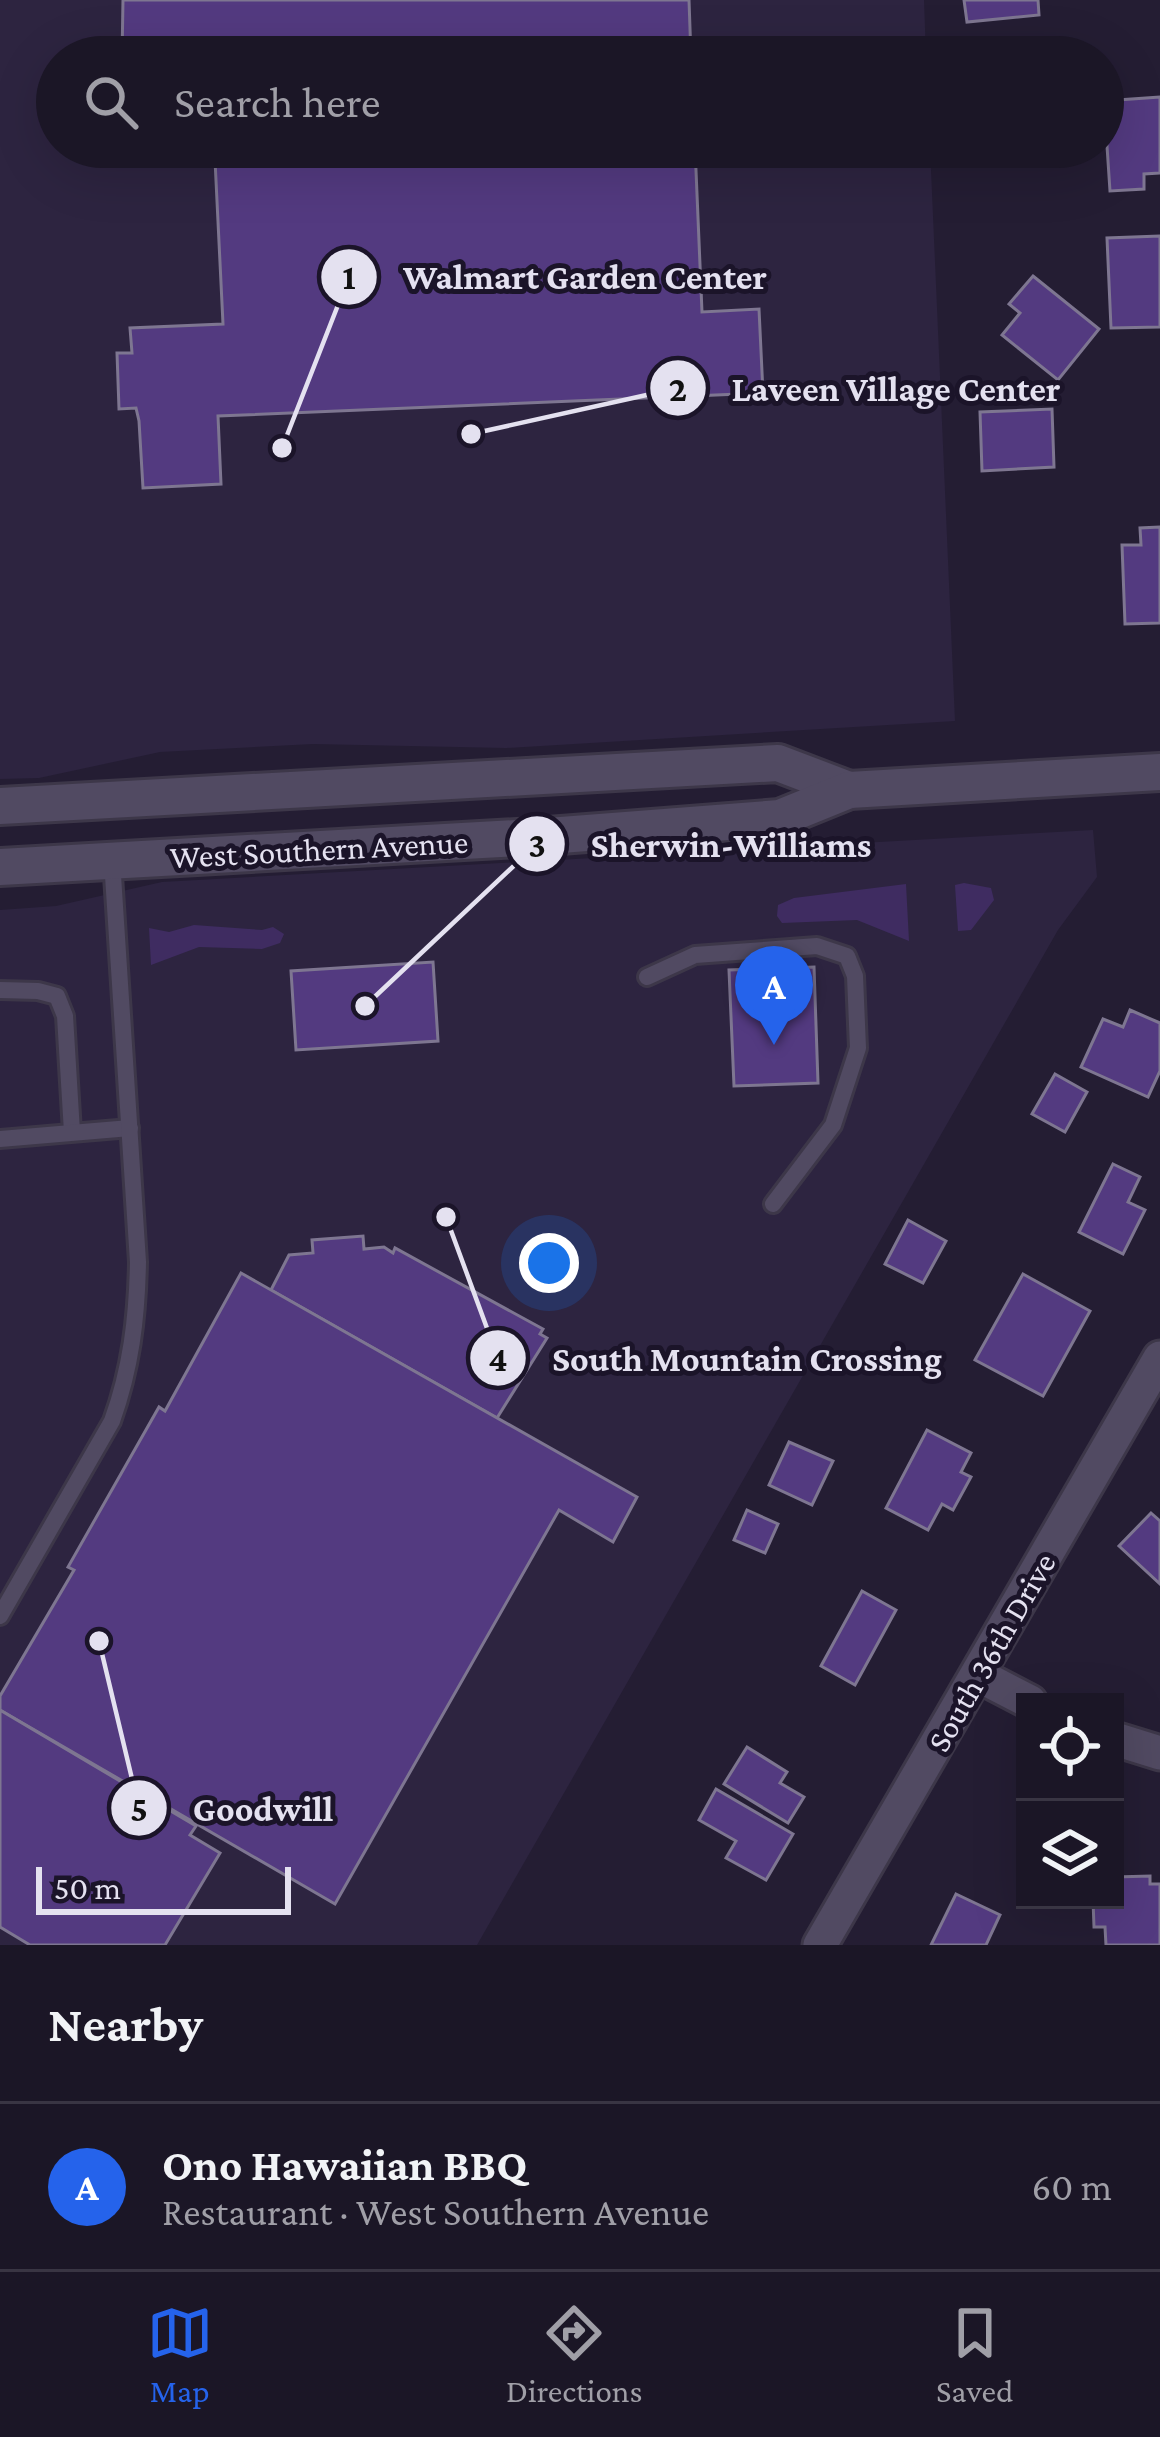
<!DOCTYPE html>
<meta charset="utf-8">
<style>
body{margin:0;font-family:"Crimson Pro",serif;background:#282332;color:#f1f3f6}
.controls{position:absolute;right:36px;bottom:36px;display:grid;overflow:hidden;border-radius:0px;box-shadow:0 12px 48px #0002}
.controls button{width:108px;height:108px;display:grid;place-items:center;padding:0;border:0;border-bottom:3px solid #393543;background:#1b1626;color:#f1f3f6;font:60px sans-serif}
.scale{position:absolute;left:36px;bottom:30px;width:255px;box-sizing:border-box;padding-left:12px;border:6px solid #e4e1f0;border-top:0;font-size:33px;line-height:42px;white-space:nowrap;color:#e4e1f0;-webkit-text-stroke:9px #1b1429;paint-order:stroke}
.you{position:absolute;left:549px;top:1263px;width:42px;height:42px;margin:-30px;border:9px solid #fff;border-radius:50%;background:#1a73e8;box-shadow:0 0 0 18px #1a73e833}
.badge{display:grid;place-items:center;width:78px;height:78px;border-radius:50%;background:#2563eb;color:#fff;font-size:39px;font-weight:700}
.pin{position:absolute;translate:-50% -99px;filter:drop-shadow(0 3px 6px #0008)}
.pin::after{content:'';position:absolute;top:63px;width:42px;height:36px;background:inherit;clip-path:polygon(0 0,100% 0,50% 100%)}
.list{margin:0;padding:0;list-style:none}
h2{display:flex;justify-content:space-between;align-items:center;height:156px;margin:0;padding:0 48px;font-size:51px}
h2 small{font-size:39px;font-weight:400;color:#a09fa7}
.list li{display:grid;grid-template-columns:78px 1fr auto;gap:36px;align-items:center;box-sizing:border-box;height:168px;padding:0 48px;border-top:3px solid #393543}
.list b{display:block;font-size:45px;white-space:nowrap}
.list p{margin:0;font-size:39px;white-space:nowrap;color:#a09fa7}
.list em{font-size:39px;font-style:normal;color:#a09fa7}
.icon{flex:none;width:66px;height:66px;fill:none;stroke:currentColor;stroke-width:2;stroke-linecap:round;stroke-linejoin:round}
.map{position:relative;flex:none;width:1160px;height:1945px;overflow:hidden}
.search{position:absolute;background:#1b1626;box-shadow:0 12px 48px #0002;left:36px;right:36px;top:36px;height:132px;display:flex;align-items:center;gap:30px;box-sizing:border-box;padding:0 42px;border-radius:66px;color:#a09fa7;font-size:45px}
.sheet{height:324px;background:#1b1626}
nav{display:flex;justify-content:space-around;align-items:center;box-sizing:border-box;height:168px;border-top:3px solid #393543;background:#1b1626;font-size:33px;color:#a09fa7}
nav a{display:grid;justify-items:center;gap:6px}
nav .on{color:#2563eb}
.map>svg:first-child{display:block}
.built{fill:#2d2440}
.green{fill:#3f2c61}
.building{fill:#533a80;stroke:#7e7691;stroke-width:3}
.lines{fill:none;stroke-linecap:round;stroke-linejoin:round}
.service-casing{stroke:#3d3749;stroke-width:22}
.minor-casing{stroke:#3d3749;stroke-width:39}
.secondary-casing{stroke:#3d3749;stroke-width:42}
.service{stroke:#514a62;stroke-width:16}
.minor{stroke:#514a62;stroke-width:33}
.secondary{stroke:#514a62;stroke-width:36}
.labels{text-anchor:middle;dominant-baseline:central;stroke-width:10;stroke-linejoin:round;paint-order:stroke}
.street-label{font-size:33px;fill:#e4e1f0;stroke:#1b1429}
.leader{fill:none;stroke:#e4e1f0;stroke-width:4.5}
.callout-dot{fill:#e4e1f0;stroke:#1b1429;stroke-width:4.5}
.mark-label{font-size:36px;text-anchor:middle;font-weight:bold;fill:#111}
.callout-label{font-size:36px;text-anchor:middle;font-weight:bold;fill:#e4e1f0;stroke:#1b1429;stroke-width:10;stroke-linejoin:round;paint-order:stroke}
</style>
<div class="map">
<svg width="1160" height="1945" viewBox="0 0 1160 1945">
<rect width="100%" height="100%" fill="#241d33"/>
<!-- built -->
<g class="built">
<path d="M0,0H924L926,57H57V147H930L955,721L506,748L313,744L160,752L39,778L0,779Z"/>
<path d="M1093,830L1097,877L1058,930L477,1945H0V910L56,906L162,882Z"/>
</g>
<!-- green -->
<g class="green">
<path d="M964,883L991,888L994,900L971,930L958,931L955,885Z"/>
<path d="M906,884L909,941L857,920L782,923L777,916L778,905L794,898Z"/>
<path d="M194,925L262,930L273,927L284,934L280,943L262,949L199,947L151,965L149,928L169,932Z"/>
</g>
<!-- building -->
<g class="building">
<path d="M123,0H689L691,57H122Z"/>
<path d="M964,0H1038L1039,15L967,22Z"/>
<path d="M1045,38L1053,57H1000Z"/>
<path d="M1160,97V173L1144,174V189L1110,191L1104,101Z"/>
<path d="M131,147H695L702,312L759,309L763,393L218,416L221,484L143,488L139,421L136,408L119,409L117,353H132L130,328L223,324L215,160L132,164Z"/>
<path d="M1160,236V327L1111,328L1107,238Z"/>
<path d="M1033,276L1099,329L1058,380L1002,335L1020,313L1009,304Z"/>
<path d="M1052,409L1054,467L982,471L980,412Z"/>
<path d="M1160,527V623L1125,624L1122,545H1141L1140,528Z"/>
<path d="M433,962L438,1041L296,1050L291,971Z"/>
<path d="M814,967L818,1083L734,1086L729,970Z"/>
<path d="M1130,1010L1160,1023V1071L1148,1097L1081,1067L1103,1019L1123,1027Z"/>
<path d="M1055,1074L1087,1092L1065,1132L1032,1114Z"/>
<path d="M1113,1164L1140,1177L1128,1202L1145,1210L1123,1254L1079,1232Z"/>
<path d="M908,1220L946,1241L923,1283L885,1264Z"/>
<path d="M363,1236L364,1249L384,1247L393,1253L395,1248L543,1329L540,1334L547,1338L497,1418L271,1290L289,1255L313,1253L312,1240Z"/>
<path d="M241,1273L637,1497L613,1542L559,1510L335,1904L0,1710V1696L74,1570L68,1567L159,1407L165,1411Z"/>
<path d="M1023,1274L1090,1311L1043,1396L975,1360Z"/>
<path d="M927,1430L971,1453L961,1472L971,1477L953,1510L942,1504L928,1530L886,1508Z"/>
<path d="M789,1442L833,1461L812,1505L769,1485Z"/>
<path d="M747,1510L778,1524L765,1553L734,1540Z"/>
<path d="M1151,1513L1160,1521V1584L1119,1546Z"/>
<path d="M862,1591L896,1610L855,1685L821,1666Z"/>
<path d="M0,1710L196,1826L190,1835L220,1853L165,1945H30L0,1927Z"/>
<path d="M747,1747L787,1772L780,1783L804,1797L788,1823L724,1784Z"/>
<path d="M716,1789L793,1834L766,1880L726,1858L736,1841L699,1820Z"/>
<path d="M1150,1876V1884H1160V1945H1106L1105,1927H1094L1093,1900H1115V1877Z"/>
<path d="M956,1894L1000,1915L986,1945H931Z"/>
</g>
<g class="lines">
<!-- service casing -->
<g class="service-casing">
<g id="service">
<path d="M647,977L695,955L817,946L847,956L855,976L858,1048L833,1125L773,1204"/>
<path d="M0,990L38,991L57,996L65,1016L72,1132"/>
<path d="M0,1139L130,1128"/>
<path d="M0,1616L112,1421C131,1368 137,1318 138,1262L112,860"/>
</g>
</g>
<!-- minor casing -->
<g class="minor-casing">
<g id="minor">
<path d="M978,1675L1030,1702"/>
<path d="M1115,1739L1160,1753"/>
<path d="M820,1945L1160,1358"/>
</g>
</g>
<!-- secondary casing -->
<g class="secondary-casing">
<g id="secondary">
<path d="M0,806L778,763L849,790"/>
<path d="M0,867L535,837L780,818L849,790L1160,772"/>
</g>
</g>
<!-- service -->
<use href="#service" class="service"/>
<!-- minor -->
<use href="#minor" class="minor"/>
<!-- secondary -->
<use href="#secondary" class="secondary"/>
</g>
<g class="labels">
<!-- street labels -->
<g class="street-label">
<text transform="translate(319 849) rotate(-3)">West Southern Avenue</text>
<text transform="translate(991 1652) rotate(-60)">South 36th Drive</text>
</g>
</g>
<!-- callouts -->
<path class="leader" d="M282 448L349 277M471 434L678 388M365 1006L537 844M446 1217L498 1358M99 1641L139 1808"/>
<g class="callout-dot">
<circle cx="282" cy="448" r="12"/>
<circle cx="471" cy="434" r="12"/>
<circle cx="365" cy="1006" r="12"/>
<circle cx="446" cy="1217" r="12"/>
<circle cx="99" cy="1641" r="12"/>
<circle cx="349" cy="277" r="30"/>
<circle cx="678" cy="388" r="30"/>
<circle cx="537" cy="844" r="30"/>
<circle cx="498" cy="1358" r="30"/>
<circle cx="139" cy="1808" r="30"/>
</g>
<g class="mark-label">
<text x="349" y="289">1</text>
<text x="678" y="401">2</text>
<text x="537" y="857">3</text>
<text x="498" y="1371">4</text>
<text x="139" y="1821">5</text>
</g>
<g class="callout-label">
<text x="585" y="289">Walmart Garden Center</text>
<text x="896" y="401">Laveen Village Center</text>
<text x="731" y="857">Sherwin-Williams</text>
<text x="747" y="1371">South Mountain Crossing</text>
<text x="263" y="1821">Goodwill</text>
</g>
</svg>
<div class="controls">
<button><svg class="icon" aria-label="locate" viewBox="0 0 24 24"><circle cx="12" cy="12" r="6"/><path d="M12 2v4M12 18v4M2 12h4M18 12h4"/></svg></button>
<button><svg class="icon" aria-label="layers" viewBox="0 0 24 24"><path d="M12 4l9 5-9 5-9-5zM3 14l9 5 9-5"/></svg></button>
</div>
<div class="scale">50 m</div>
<div class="you"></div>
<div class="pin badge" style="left:774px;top:1045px">A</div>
<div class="search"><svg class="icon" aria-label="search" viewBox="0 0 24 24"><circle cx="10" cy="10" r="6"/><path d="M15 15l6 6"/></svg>Search here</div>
</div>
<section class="sheet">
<h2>Nearby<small></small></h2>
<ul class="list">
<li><span class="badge">A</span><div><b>Ono Hawaiian BBQ</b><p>Restaurant · West Southern Avenue</p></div><em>60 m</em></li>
</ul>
</section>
<nav>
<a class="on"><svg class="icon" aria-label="map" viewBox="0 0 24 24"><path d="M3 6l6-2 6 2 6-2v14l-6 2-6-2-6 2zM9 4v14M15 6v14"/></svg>Map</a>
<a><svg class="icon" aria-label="directions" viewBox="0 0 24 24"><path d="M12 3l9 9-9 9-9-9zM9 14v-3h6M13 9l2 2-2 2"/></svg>Directions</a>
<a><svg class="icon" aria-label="saved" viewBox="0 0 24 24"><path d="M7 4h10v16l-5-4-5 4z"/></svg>Saved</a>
</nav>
